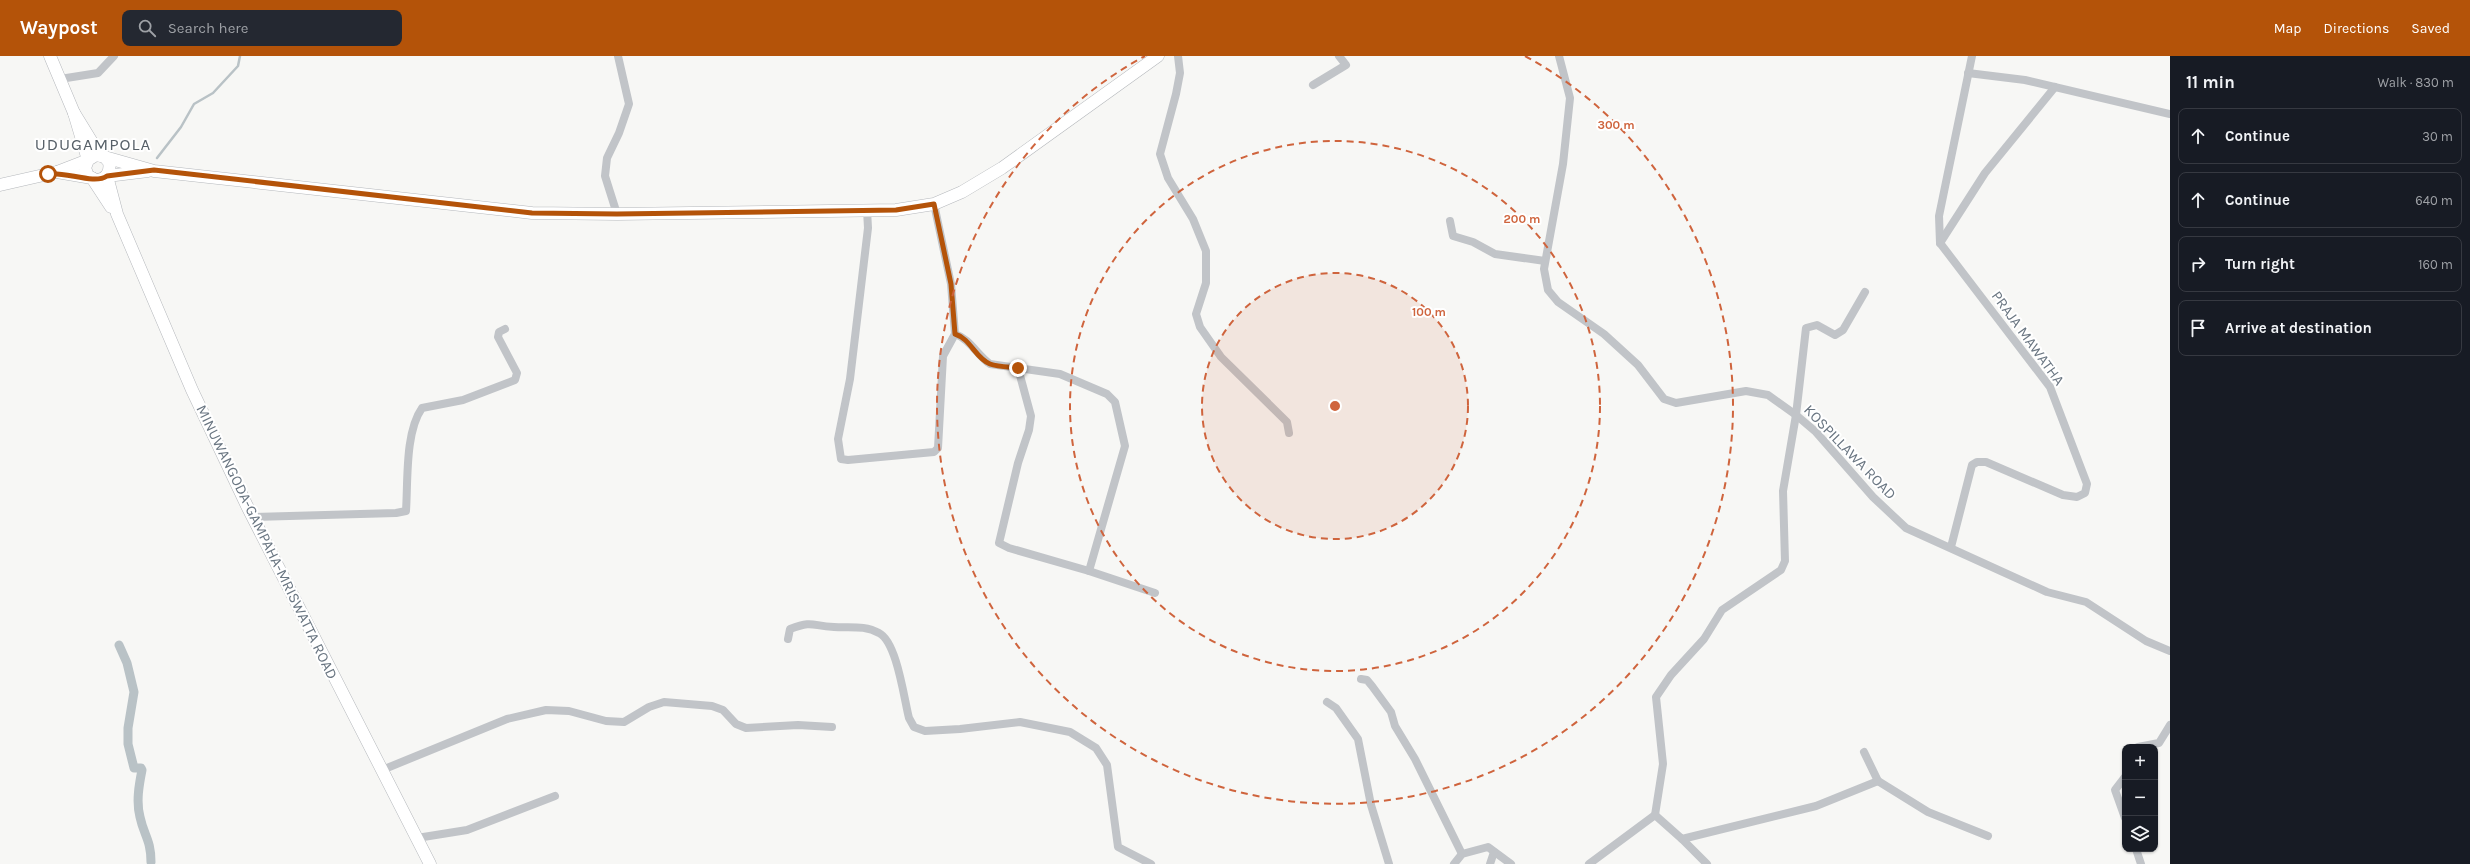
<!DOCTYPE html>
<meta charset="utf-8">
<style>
body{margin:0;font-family:Karla,sans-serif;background:#242831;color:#f1f3f6}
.controls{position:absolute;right:12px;bottom:12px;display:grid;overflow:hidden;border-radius:8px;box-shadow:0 1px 3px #0004}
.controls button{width:36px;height:36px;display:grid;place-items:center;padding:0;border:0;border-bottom:1px solid #363941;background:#171b24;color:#f1f3f6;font:20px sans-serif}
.stop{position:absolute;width:12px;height:12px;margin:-9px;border:3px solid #b45309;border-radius:50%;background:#fff}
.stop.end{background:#b45309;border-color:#fff;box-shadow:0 1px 4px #0008}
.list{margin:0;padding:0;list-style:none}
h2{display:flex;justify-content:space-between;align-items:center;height:52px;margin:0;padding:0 16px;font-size:17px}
h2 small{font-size:13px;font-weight:400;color:#9ea1a6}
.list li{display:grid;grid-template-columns:26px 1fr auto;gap:12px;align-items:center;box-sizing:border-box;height:56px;margin:0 8px 8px;padding:0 8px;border:1px solid #363941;border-radius:8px}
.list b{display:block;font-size:15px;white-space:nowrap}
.list em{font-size:13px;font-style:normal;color:#9ea1a6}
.icon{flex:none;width:22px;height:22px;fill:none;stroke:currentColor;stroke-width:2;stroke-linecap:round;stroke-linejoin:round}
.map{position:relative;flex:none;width:2170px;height:808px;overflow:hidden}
header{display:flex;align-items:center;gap:24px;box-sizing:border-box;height:56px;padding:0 20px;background:#b45309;color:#fff}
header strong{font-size:19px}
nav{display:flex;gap:22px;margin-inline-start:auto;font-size:14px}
.search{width:280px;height:36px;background:#242831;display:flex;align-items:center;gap:10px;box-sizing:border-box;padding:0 14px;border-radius:8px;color:#9ea1a6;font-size:15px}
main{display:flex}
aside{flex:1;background:#171b24}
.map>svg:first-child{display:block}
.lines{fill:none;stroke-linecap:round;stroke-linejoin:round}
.stream{stroke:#b9c2c6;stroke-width:2.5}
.canal{stroke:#b9c2c6;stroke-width:9}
.primary-casing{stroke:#b5b8bc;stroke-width:13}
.street{stroke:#c1c4c8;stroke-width:8}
.primary{stroke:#fff;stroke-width:12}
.route{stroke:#b45309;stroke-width:5}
.ring{fill:none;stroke:#cf643d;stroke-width:2;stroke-dasharray:7 5}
.labels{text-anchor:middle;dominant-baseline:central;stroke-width:4;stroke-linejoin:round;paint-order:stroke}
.street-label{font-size:15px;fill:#6a7682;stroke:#fff}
.quarter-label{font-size:17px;letter-spacing:1px;fill:#576068;stroke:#fff}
.centre{fill:#cf643d;stroke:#fff;stroke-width:2}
.ring-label{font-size:12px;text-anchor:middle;font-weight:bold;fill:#cf643d;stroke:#fff;stroke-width:4;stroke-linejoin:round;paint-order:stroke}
</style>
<header>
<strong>Waypost</strong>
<div class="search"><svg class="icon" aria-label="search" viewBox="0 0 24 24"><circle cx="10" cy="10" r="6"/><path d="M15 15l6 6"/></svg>Search here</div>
<nav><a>Map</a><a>Directions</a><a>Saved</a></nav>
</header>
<main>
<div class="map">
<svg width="2170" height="808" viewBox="0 0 2170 808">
<rect width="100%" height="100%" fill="#f7f7f5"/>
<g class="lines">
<!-- stream -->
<path class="stream" d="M157,102L181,71L194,48L213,37L238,10L240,0"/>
<!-- canal -->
<path class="canal" d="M119,589L127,607L134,636L128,672V688L134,712H141L142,714C139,729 136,746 140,761C144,780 151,784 151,806"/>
<!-- primary casing -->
<g class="primary-casing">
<g id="primary">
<path d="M74,57L93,88L109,106C111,116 106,124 96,124L88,120L85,112L88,104L96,99L101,100L154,115L532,157L617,158L896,154L934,148L962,136L1002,112L1158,0"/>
<path d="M148,115L107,120L117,158L192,334L247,450L430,808"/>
<path d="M57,116L92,122L111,151"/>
<path d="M0,129L57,116L88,104L74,57L50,0"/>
</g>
</g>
<!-- street -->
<g class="street">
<path d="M1178,0L1180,17L1176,38L1160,98L1168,122L1193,163L1206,195V227L1196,258L1200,271L1221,301L1287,366L1289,377"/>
<path d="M1559,0L1570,42L1563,108L1544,213L1548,234L1558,246L1604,278L1638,309L1664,343L1676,347L1746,335L1768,339L1796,359L1816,376L1873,441L1906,472L2047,536L2086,546L2146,585L2170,595"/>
<path d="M1968,17L2025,24L2170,58"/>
<path d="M60,23L98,17L114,0"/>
<path d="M1313,29L1346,9L1339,0"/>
<path d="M934,148L951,228L955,278C970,283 977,299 990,308L1060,318L1107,338L1115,346L1125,390L1089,515"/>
<path d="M867,154L868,172L850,323L838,383L841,403L848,404L934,396L938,392L943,300L955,278"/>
<path d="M617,158L605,120L607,102L619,77L629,48L618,0"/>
<path d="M1450,165L1453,180L1473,186L1495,198L1545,205"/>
<path d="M1940,187L1939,160L1972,0"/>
<path d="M1018,312L1031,360L1029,374L1018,407L999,487L1009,492L1089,515L1155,537"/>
<path d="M253,461L396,457L406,455C408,425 405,376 422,352L463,344L515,324L517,317L498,281L499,276L505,273"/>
<path d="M1951,491L1972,409L1977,406H1986L2063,439L2077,441L2085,437L2087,428L2050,331L1940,187L1985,117L2055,31"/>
<path d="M788,583L790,573C814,564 811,570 834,571C850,572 865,569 879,577C897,586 904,643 909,662L914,671L925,675L960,673L1020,666L1070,676L1096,692L1107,709L1118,791L1151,808"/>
<path d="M1361,623L1367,624L1372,630L1391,656L1395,670L1415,703L1462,798"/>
<path d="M1327,646L1336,652L1358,683L1371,749L1389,808"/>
<path d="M2138,691L2159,687L2170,669"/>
<path d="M1864,696L1878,725"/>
<path d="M382,714L507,663L546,654L569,655L606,665L624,666L649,651L664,646L712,650L723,654L736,668L746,672L798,669L832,671"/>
<path d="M2125,721L2115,734L2125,762"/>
<path d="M1655,759L1663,708L1656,641L1671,619L1704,583L1722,554L1781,514L1785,505L1783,435L1796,359L1806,272L1817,269L1835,279L1843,274L1865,236"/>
<path d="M417,782L467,774L555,740"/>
<path d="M1682,783L1707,808"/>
<path d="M2136,793L2141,808"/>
<path d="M1454,808L1462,798L1488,791L1511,808"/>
<path d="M1490,808L1494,796"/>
<path d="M1589,808L1655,759L1682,783L1816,750L1878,725L1928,756L1988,780"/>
</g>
<!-- primary -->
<use href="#primary" class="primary"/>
</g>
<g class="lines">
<!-- route -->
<path class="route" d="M48,118C65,115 94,129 107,120L154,114L532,157L617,158L896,154L934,148L951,228L955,278C971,283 975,302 990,308C998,311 1010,311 1018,312"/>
</g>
<!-- distance rings -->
<circle cx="1335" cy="350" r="133" fill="#cf643d" fill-opacity=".12"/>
<g class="ring">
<circle cx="1335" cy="350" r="133"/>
<circle cx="1335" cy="350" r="265"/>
<path d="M1525 0A398 398 0 1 1 1145 0"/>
</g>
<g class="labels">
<!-- street labels -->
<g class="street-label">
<text transform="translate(2028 282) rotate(54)">PRAJA MAWATHA</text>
<text transform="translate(1850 396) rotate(46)">KOSPILLAWA ROAD</text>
<text transform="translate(267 486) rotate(64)">MINUWANGODA-GAMPAHA-MRISWATTA ROAD</text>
</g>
<!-- quarter labels -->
<g class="quarter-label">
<text x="93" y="88">UDUGAMPOLA</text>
</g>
</g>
<circle cx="1335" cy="350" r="6" class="centre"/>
<g class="ring-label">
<text x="1616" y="73">300 m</text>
<text x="1522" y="167">200 m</text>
<text x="1429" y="260">100 m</text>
</g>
</svg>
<div class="controls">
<button>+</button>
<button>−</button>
<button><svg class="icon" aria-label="layers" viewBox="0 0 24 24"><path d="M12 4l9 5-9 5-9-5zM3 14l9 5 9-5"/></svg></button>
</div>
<div class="stop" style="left:48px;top:118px"></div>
<div class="stop end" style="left:1018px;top:312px"></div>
</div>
<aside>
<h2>11 min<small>Walk · 830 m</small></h2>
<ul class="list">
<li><svg class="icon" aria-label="ahead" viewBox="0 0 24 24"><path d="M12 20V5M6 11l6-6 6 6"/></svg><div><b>Continue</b></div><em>30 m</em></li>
<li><svg class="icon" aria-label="ahead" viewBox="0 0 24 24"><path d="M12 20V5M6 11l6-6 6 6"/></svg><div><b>Continue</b></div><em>640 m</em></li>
<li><svg class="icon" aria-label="right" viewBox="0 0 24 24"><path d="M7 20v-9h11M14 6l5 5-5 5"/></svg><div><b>Turn right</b></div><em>160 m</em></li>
<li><svg class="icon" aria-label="arrive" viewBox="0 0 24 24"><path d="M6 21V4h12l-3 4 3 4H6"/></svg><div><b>Arrive at destination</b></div></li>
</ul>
</aside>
</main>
